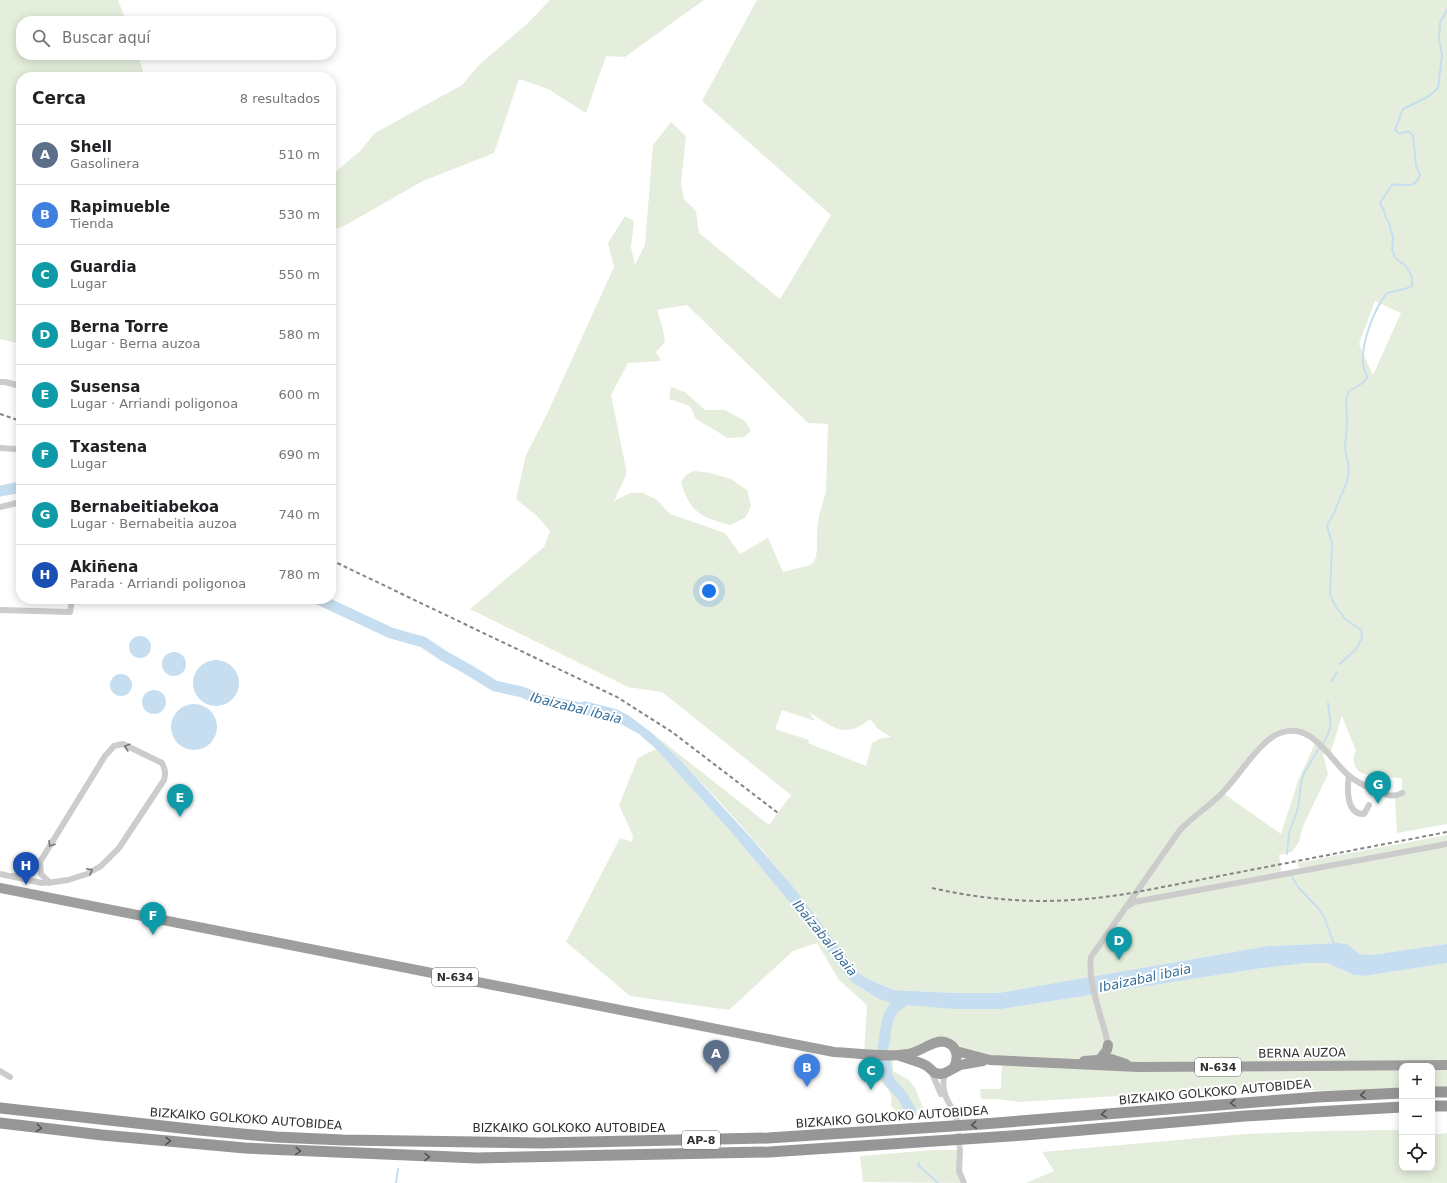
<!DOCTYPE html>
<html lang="es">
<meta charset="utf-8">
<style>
body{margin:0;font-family:"DejaVu Sans",sans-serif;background:#f2f2f2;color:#202124}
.controls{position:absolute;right:12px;bottom:12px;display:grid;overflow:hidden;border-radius:8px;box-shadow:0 2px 10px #0003}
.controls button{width:36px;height:36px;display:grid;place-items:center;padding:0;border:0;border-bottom:1px solid #e0e0e0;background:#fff;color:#202124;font:20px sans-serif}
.you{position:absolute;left:709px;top:591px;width:14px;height:14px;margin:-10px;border:3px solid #fff;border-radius:50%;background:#1a73e8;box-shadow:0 0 0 6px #1a73e833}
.badge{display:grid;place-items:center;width:26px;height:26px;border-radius:50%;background:#f62227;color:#fff;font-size:13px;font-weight:700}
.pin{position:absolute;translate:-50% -33px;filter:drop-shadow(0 1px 2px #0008)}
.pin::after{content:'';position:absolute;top:21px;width:14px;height:12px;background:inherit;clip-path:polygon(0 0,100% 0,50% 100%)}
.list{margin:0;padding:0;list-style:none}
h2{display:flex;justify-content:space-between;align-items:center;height:52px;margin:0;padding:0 16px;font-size:17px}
h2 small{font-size:13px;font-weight:400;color:#757577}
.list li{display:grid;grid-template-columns:26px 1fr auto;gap:12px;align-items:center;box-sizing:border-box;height:60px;padding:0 16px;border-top:1px solid #e0e0e0}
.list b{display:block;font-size:15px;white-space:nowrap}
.list p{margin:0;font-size:13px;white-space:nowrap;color:#757577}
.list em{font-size:13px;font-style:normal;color:#757577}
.icon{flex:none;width:22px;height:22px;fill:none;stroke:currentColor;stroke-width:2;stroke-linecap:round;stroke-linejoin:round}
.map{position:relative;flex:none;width:1447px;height:1183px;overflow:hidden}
.search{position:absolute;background:#fff;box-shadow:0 2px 10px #0003;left:16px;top:16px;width:320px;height:44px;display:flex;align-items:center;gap:10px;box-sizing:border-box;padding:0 14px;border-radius:16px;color:#757577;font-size:15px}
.panel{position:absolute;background:#fff;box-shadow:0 2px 10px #0003;left:16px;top:72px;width:320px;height:532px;border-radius:16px}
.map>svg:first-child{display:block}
.green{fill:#e5eedc;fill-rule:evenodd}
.water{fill:#c6deef}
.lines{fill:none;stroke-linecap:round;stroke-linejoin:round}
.stream{stroke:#c6deef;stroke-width:2}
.river{stroke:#c6deef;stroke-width:11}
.minor-tunnel{stroke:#d5d5d5;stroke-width:6;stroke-dasharray:6 3;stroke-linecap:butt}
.minor{stroke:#ccc;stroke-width:6}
.trunk{stroke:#9e9e9e;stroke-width:10}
.motorway{stroke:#969696;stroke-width:11}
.rail{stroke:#848484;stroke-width:2;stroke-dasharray:4 3;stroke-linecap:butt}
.oneway{stroke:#767676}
.oneway2{stroke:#535353}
.labels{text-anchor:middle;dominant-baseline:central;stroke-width:4;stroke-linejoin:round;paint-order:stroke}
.shield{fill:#fff;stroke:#6d6d6d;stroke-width:1}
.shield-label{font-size:11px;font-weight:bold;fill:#2f2f2f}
.street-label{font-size:12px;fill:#2f2f2f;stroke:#fff}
.water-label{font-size:13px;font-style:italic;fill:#356e9a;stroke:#fff}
</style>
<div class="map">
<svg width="1447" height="1183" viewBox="0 0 1447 1183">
<rect width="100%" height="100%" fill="#fff"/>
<!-- green -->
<g class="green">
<path d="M0,0H118L126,21H21V55H138L145,77H21V344L0,339Z"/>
<path d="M550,0H704L625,57L606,56L586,113L548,89L519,79L494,153L423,181L344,226L331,230V176L360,151L375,133L462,85L479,65L528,23Z"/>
<path d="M757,0H1447V824L1397,833L1395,797L1402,793V778C1391,777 1375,777 1364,774C1354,771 1351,759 1356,751L1342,716L1330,754H1323L1328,774L1303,826L1299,842L1292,852L1279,855L1282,874L1301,870L1297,863L1447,835V944L1371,955L1360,954L1347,944L1338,943L1268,946L998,993H956L894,990L868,979L860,974C837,946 815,916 793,888C750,833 702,781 652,733L769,825L791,795L662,692L628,687L470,609L544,547L550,531L537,516L516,499L526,455L546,416L614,267L608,243L625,216L634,221L631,248L635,265L645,245L653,145L671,122L686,136L681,183L684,199L696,211L699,233L780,299L831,215L702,101ZM1375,301L1401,313L1373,375L1359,344ZM687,305L808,423L828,424L826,491L819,516L817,530V548L816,557L813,563L810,565L783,572L768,538L740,554L725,533L670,514L657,500L643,493H630L614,501L626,475V469L611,395L628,363L661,361L656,352L665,342L663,329L657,310ZM782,710L815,721L809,712C832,727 845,740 870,719L878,729L891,737L882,738L872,743L866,766L808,743L809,740L775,729ZM1292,731L1316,741L1298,781L1281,834L1223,793L1272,736Z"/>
<path d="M671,387L685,392L705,410H725L745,421L751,431L744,437L728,438L696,419L690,406L669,399Z"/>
<path d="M694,471L711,473L731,479L747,490L751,506L745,518L730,525C701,517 690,513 681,482L686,475Z"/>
<path d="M656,749L733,834L806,922L847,977L862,989L879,999L953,1009H1002L1256,969L1307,963H1327L1354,975L1365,976L1447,963V1092H1432V1066H1402V1092L1234,1089L1020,1102L996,1099H981L980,1089H1000L1001,1087L1002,1061L990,1060L949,1043L893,1055V1071L909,1080L915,1088L924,1110L897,1112L891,1106C893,1086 885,1091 879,1077C876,1070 876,1061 874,1054L864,1053L867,1005L839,980L817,943L793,951L729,1010L630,996L566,942L620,838L632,842L633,836L619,805L638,758Z"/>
<path d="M1397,1130L1402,1131V1168H1432V1135L1447,1133V1183H1026L1054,1171L1042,1152L1245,1134L1319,1131Z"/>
<path d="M933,1150H960L959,1159L964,1183L863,1182L860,1156Z"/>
</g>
<!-- water -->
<g class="water">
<circle cx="140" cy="647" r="11"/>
<circle cx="174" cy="664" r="12"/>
<circle cx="216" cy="683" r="23"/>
<circle cx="121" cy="685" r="11"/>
<circle cx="154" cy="702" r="12"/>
<path d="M584,701L616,709L628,715L652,733L681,761L751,838L793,887L860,974L868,979L894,990L956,993H998L1268,946L1338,943L1347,944L1360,954L1371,955L1447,944V963L1365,976L1354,975L1327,963H1307L1256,969L1002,1009H953L907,1005L891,1003L879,999L856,985L847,977L806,922L733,834L656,749L639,734L619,723L571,709Z"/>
<circle cx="194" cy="727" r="23"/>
</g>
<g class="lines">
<!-- stream -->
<g class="stream">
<path d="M1340,664L1356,649L1362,638L1361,630L1345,619L1336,607L1330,595L1332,543L1327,526L1334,513L1347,481L1349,469L1345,448L1347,424L1346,400L1349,391L1363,383L1367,378C1367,373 1363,369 1363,364C1361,343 1374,309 1387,293L1408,288L1412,286V277L1406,266L1395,258L1392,249L1393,237L1389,223L1386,218L1385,213L1380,203L1392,185C1403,182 1413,192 1420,175L1416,166L1413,135L1408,131L1399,134L1395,130L1403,109L1429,96L1438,88L1442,55L1439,39L1440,23L1447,10"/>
<path d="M1331,682L1337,672"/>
<path d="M1323,744C1334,724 1330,724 1328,703"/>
<path d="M1287,854L1289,833L1298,808L1301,784L1303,775L1319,748"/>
<path d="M1291,875L1298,887L1319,909L1324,917L1334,944"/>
<path d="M919,1163L918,1165L938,1183"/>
<path d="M396,1183L398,1169"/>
</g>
<!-- river -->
<g class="river">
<path d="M0,491L21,487"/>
<path d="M318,599L391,633L423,642L444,656L469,670L495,686L522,692L541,700L589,710"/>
<path d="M883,1047C886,1035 885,1018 894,1008C898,1005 903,1002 907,999"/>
<path d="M885,1062L887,1076L890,1082L903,1097L911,1112"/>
</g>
<!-- minor-tunnel -->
<path class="minor-tunnel" d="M956,1115L960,1150"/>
<!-- minor -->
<g class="minor">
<path d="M0,382H5L21,386"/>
<path d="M0,448L15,449L21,448"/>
<path d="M0,507L21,502"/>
<path d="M0,610L70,612L72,599"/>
<path d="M1349,776C1347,788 1346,815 1364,814L1369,805"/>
<path d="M40,862L41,874L50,883"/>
<path d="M0,874L42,883L54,882L68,880L87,874L101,866L119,848L164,780C166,773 165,769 162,763L123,744L114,746L105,756L35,870L27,875L12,876"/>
<path d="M1128,906L1134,902L1447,844"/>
<path d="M1108,1045C1103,1017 1087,985 1091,957L1180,830C1193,816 1210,806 1223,792C1239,776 1260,740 1280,733C1311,721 1329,758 1348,775C1356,782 1367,787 1377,791C1386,795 1393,798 1402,793"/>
<path d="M0,1071L10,1077"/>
<path d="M931,1071L941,1094"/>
<path d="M945,1073C940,1090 947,1101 956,1115"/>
<path d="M960,1150L959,1171L964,1183"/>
</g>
<!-- trunk -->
<g class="trunk">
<path d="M0,888L834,1052C857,1053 885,1058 908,1054C921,1052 934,1039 945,1042C957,1045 959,1057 954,1067"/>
<path d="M956,1051L990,1060L1138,1067L1447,1065"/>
<path d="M900,1056L921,1063L927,1066L935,1073L940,1074L945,1073L960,1065L983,1061"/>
<path d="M1100,1059L1107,1050L1108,1045"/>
<path d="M1084,1061L1111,1059L1126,1064"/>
</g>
<!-- motorway -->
<g class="motorway">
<path d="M1432,1092H1447"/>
<path d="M1432,1106H1447"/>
<path d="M0,1108L199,1130L276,1137L343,1140L542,1143L768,1138L983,1124L1318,1097L1402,1093"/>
<path d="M0,1123L102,1135L245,1148L477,1158L769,1152L1025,1135L1245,1116L1402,1107"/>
</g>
<!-- rail -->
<g class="rail">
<path d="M0,414L21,421"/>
<path d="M331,560L617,697L672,732L778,813"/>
<path d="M932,888C1004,904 1065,905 1137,892L1447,832"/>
</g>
</g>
<!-- one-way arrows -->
<defs><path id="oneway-chevron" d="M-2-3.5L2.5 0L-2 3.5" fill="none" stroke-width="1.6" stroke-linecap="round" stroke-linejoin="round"/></defs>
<g class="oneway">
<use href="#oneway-chevron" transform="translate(127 747) rotate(-164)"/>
<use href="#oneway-chevron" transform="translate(51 844) rotate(122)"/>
<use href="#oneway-chevron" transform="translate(90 871) rotate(-27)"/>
</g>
<g class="oneway2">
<use href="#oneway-chevron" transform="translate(1363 1095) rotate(177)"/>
<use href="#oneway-chevron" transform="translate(1233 1103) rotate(176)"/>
<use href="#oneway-chevron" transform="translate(1104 1114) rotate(175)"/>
<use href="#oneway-chevron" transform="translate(974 1125) rotate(176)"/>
<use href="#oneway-chevron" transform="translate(39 1128) rotate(7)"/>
<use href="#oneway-chevron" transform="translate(168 1141) rotate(4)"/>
<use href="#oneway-chevron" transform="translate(298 1151) rotate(3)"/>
<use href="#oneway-chevron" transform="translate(427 1157) rotate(2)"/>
</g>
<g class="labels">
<!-- shield labels -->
<g class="shield">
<rect x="432" y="968" width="46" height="18" rx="3"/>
<rect x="1195" y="1058" width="46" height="18" rx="3"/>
<rect x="682" y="1131" width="38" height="18" rx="3"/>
</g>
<g class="shield-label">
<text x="455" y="977">N-634</text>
<text x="1218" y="1067">N-634</text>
<text x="701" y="1140">AP-8</text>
</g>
<!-- street labels -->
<g class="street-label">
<text transform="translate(1302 1053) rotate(-1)">BERNA AUZOA</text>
<text transform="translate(1215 1092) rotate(-5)">BIZKAIKO GOLKOKO AUTOBIDEA</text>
<text transform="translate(892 1117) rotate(-4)">BIZKAIKO GOLKOKO AUTOBIDEA</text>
<text transform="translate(246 1119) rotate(4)">BIZKAIKO GOLKOKO AUTOBIDEA</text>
<text x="569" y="1128">BIZKAIKO GOLKOKO AUTOBIDEA</text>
</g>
<!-- water labels -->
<g class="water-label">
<text transform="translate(576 708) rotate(14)">Ibaizabal ibaia</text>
<text transform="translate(825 938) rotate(51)">Ibaizabal ibaia</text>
<text transform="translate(1145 978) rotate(-12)">Ibaizabal ibaia</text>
</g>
</g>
</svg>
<div class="controls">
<button>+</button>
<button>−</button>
<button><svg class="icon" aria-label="locate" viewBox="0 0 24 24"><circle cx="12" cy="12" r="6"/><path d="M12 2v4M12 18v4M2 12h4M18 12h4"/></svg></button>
</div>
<div class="you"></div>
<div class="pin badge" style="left:716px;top:1073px;background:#5c6f8a">A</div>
<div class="pin badge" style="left:807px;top:1087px;background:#3f7fe0">B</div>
<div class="pin badge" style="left:871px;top:1090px;background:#0f9aa8">C</div>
<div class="pin badge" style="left:1119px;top:960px;background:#0f9aa8">D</div>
<div class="pin badge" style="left:180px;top:817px;background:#0f9aa8">E</div>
<div class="pin badge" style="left:153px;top:935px;background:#0f9aa8">F</div>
<div class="pin badge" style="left:1378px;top:804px;background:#0f9aa8">G</div>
<div class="pin badge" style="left:26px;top:885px;background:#1a4fb4">H</div>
<div class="search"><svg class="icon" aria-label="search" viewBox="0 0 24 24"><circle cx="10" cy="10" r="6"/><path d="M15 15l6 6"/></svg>Buscar aquí</div>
<section class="panel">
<h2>Cerca<small>8 resultados</small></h2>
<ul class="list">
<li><span class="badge" style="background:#5c6f8a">A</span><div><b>Shell</b><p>Gasolinera</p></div><em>510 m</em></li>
<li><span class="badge" style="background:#3f7fe0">B</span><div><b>Rapimueble</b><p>Tienda</p></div><em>530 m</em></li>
<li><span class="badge" style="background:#0f9aa8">C</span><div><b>Guardia</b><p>Lugar</p></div><em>550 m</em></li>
<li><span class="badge" style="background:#0f9aa8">D</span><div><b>Berna Torre</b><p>Lugar · Berna auzoa</p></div><em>580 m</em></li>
<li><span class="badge" style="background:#0f9aa8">E</span><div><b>Susensa</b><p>Lugar · Arriandi poligonoa</p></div><em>600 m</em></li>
<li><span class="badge" style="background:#0f9aa8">F</span><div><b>Txastena</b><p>Lugar</p></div><em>690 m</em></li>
<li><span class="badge" style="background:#0f9aa8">G</span><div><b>Bernabeitiabekoa</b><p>Lugar · Bernabeitia auzoa</p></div><em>740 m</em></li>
<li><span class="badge" style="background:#1a4fb4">H</span><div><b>Akiñena</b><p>Parada · Arriandi poligonoa</p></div><em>780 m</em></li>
</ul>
</section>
</div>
